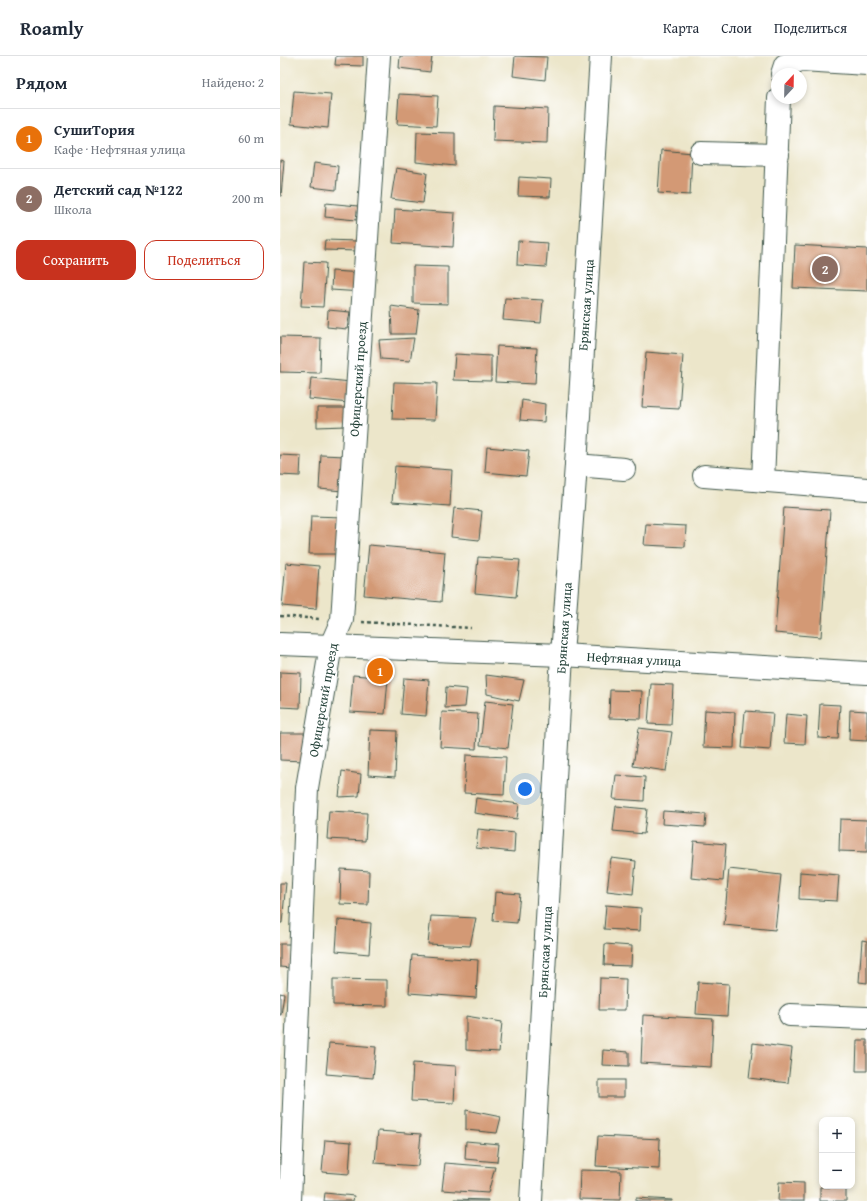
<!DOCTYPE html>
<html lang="ru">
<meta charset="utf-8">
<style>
body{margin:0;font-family:"Gentium Book Plus",serif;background:#f2f2f3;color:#1f2937}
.controls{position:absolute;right:12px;bottom:12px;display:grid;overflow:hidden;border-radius:8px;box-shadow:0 2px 6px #0003}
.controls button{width:36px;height:36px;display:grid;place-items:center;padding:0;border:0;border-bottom:1px solid #e0e1e3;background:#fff;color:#1f2937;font:20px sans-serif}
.compass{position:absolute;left:491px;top:12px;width:36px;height:36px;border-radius:50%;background:#fff;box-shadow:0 2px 6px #0003;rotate:22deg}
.you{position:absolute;left:245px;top:733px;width:14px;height:14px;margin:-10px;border:3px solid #fff;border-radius:50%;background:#1a73e8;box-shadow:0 0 0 6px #1a73e833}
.badge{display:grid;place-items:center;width:26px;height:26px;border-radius:50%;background:#c8321e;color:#fff;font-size:13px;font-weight:700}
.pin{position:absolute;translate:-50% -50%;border:2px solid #fff;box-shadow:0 1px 4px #0006}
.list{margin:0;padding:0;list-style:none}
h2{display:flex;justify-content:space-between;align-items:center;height:52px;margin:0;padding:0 16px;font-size:17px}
h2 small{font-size:13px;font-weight:400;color:#747a83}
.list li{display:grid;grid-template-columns:26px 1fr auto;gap:12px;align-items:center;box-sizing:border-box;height:60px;padding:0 16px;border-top:1px solid #e0e1e3}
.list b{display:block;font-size:15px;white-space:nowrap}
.list p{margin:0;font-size:13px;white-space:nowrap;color:#747a83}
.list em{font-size:13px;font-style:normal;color:#747a83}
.actions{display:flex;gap:8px;padding:12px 16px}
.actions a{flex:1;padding:9px 0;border:1px solid #c8321e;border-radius:12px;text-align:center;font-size:14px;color:#c8321e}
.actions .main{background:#c8321e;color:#fff}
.map{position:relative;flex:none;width:587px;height:1145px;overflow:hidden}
header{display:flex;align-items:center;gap:24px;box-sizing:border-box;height:56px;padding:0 20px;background:#fff;border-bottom:1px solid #e0e1e3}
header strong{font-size:19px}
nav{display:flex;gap:22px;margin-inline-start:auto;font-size:14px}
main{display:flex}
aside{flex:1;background:#fff}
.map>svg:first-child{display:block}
.building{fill:#d39975}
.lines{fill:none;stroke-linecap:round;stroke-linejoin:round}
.minor-casing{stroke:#3e564a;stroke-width:24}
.path{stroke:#3e564a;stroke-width:2.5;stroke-dasharray:3 3;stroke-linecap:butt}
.minor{stroke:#fff;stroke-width:22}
.labels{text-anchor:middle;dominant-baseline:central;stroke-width:3.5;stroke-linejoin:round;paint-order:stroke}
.street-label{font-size:13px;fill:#1f3d34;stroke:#fff}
</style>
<header>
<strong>Roamly</strong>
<nav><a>Карта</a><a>Слои</a><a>Поделиться</a></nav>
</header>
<main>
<aside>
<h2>Рядом<small>Найдено: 2</small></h2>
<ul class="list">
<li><span class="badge" style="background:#e8710a">1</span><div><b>СушиТория</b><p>Кафе · Нефтяная улица</p></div><em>60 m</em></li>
<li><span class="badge" style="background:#8d6e63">2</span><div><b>Детский сад №122</b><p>Школа</p></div><em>200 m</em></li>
</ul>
<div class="actions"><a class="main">Сохранить</a><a>Поделиться</a></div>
</aside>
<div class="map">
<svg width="587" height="1145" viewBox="0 0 587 1145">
<rect width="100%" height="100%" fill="#fff"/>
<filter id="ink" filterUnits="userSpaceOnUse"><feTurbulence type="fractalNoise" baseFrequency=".025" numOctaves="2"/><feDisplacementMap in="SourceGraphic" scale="8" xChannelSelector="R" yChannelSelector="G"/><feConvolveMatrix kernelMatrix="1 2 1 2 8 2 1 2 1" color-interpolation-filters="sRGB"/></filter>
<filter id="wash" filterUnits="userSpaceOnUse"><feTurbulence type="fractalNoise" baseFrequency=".012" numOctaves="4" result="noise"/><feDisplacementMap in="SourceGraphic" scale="16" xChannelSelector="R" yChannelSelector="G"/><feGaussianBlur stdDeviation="0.9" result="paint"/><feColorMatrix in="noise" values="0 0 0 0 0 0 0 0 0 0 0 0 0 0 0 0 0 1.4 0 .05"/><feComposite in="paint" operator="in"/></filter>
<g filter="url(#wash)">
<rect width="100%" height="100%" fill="#ece6ca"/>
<g id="blocks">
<!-- building -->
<g class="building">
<path d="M56,0H83V10L55,9Z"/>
<path d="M120,0H152L150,16L119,12Z"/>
<path d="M235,0L267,1L265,24L233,20Z"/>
<path d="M14,35L51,38L48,72L11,68Z"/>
<path d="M119,38L158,40L156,70L117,68Z"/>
<path d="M214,50L268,53L267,87L213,85Z"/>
<path d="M137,76L175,77V110L136,106Z"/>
<path d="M381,94L412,97L410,139L378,137Z"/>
<path d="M0,104L4,105L1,140H0Z"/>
<path d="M34,107L58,110L56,134L31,131Z"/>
<path d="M116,112L147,117L143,147L111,143Z"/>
<path d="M239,121L271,123L270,141L238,140Z"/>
<path d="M46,147L78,150L76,164L45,161Z"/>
<path d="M115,153L175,157L173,191L113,187Z"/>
<path d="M45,184L77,185V195L44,194Z"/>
<path d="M238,185L268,187L266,211L237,209Z"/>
<path d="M515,189L587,193V235L513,232Z"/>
<path d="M24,206L46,207L43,251L21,250Z"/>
<path d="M133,210L168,211V248L133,247Z"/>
<path d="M52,215L83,217L82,236L51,234Z"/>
<path d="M225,242L263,244L261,267L223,264Z"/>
<path d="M111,250L139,254L136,278H112Z"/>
<path d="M48,254L70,256L67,273L47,271Z"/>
<path d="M0,281L41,282L40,317L0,316Z"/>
<path d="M134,282L130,305L101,303L99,284Z"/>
<path d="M217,290L257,292L255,328L215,326Z"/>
<path d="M366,296L403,299L399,353L362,351Z"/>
<path d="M175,298L211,300V325L173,324Z"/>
<path d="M31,322L71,326L69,347L29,343Z"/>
<path d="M114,326L157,327L155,364L112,363Z"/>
<path d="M242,344L265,348L264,366L240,364Z"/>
<path d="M37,352H69L66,370L37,371Z"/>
<path d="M207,391L249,395L246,420L205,416Z"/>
<path d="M0,399L21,400L20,420L0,419Z"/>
<path d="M41,399L65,400L63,435L39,433Z"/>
<path d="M115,410L172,414L170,450L112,446Z"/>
<path d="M504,451L550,454L541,581L495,577Z"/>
<path d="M174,452L202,455L199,484L171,481Z"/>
<path d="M31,460L63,461L58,498H29Z"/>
<path d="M366,468L406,470L405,491L364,489Z"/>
<path d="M89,489L165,496L161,546L84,539Z"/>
<path d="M198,501L240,504L236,541L195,537Z"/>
<path d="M6,507L39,510L36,553L2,550Z"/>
<path d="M0,616L21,617L20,652L0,651Z"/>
<path d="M73,619L108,622L105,658L70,656Z"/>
<path d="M206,619L244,624L239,645L207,638Z"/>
<path d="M124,622L149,624L146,660L121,658Z"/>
<path d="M371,628L393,629L391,669L368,668Z"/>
<path d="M166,631L187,633L185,651L165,652Z"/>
<path d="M330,634L362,635L361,663L329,662Z"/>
<path d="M205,645L233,648L228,692L200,689Z"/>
<path d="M540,648L560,649L558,683L538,682Z"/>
<path d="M425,654L455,656L454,692L423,691Z"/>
<path d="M570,654L587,655V685L569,684Z"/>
<path d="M465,655L493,657L490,694L462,692Z"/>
<path d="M162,656L198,658L196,693L160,691Z"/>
<path d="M506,658L527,660L525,688L504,687Z"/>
<path d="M359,672L392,676L386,715L353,710Z"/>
<path d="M90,674L117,675L115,721L88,719Z"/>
<path d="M0,677H25L24,705L0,704Z"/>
<path d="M186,699L226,701L224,739L184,737Z"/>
<path d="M62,715L81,718L79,740L59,741Z"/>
<path d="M336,719L365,721L364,745L333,743Z"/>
<path d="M196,742L239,748L237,763L194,757Z"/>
<path d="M336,750L367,753L364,778L333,775Z"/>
<path d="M49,755L87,757L85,785L47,783Z"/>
<path d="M383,755L426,758L425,771L382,768Z"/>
<path d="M560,763L587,764V796L559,795Z"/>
<path d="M198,773L235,777L234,796L196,792Z"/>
<path d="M414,785L446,788L443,825L411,822Z"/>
<path d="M331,802L356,805L353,838L327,835Z"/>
<path d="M61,813L89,815L88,849L60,848Z"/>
<path d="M449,813L501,819L495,874L444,869Z"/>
<path d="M520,816L559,819L557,845L519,843Z"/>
<path d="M0,827H6L2,867H0Z"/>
<path d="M215,836L240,838L237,867L213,865Z"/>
<path d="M326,849L361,852L360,875L324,873Z"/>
<path d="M151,860L196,862L190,890L148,888Z"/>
<path d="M58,864L91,867L89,898L56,895Z"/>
<path d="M582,884L587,885V927L579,926Z"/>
<path d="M0,888H11L10,912L0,911Z"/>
<path d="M325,888L352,890L351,910L324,909Z"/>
<path d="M132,899L198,904L196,942L129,937Z"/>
<path d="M320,922L346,923L345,954H319Z"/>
<path d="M53,923L107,924V950L53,949Z"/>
<path d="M418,926L449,928L447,960L416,958Z"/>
<path d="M0,937L4,938L1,959H0Z"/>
<path d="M363,959L433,963L431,1011L361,1007Z"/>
<path d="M186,960L222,966L219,996L186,994Z"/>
<path d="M577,984H587V1015H576Z"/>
<path d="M49,987L96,991L93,1022L46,1018Z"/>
<path d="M473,987L512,992L508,1027L469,1022Z"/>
<path d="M323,994L349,996V1010L322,1009Z"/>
<path d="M133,1007L176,1010L174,1047L131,1045Z"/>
<rect x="319" y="1024" width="25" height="17"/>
<path d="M186,1054L221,1061L217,1077L186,1074Z"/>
<path d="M98,1075L141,1078L138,1110L95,1107Z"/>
<path d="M318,1080L380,1083L379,1113L316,1110Z"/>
<path d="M45,1084L71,1086L69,1118L42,1116Z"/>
<path d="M186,1085L219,1088L217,1106L185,1103Z"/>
<path d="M165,1107L215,1111L208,1137L162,1134Z"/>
<path d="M300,1114L341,1115L340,1144L299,1143Z"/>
<path d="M499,1126L524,1127V1145H498Z"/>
<path d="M540,1131L566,1132V1145H540Z"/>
<path d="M45,1137L74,1140L73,1145H44Z"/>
<path d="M356,1142L392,1144V1145H356Z"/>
<path d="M174,1143L208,1144V1145H174Z"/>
</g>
</g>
</g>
<g filter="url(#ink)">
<use href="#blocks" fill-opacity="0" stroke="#3e564a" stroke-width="1"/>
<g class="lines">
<!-- minor casing -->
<g class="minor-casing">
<g id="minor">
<path d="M502,18L505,9L522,4L587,8"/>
<path d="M421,97L498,99"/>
<path d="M296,409L344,413"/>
<path d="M424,420L587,433"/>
<path d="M483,425L499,42"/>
<path d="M0,588L282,599L587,617"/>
<path d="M510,959L587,962"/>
<path d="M10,1145L27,732L51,589L62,564L99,0"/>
<path d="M251,1145L282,599L296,409L321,0"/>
</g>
</g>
<!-- path -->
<g class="path">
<path d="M0,560L39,563"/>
<path d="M82,566L191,572"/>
</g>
<!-- minor -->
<use href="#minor" class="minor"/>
</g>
</g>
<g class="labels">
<!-- street labels -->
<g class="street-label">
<text transform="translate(306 249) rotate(-86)">Брянская улица</text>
<text transform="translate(78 323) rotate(-86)">Офицерский проезд</text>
<text transform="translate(284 572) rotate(-86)">Брянская улица</text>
<text transform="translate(354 603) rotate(3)">Нефтяная улица</text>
<text transform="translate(43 644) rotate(-80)">Офицерский проезд</text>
<text transform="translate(265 896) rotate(-87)">Брянская улица</text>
</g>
</g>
</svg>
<div class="controls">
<button>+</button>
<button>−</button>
</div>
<svg class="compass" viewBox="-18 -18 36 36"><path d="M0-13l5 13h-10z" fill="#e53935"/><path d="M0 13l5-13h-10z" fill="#747a83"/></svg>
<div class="you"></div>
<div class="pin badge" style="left:100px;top:615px;background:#e8710a">1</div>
<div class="pin badge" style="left:545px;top:213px;background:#8d6e63">2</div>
</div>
</main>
